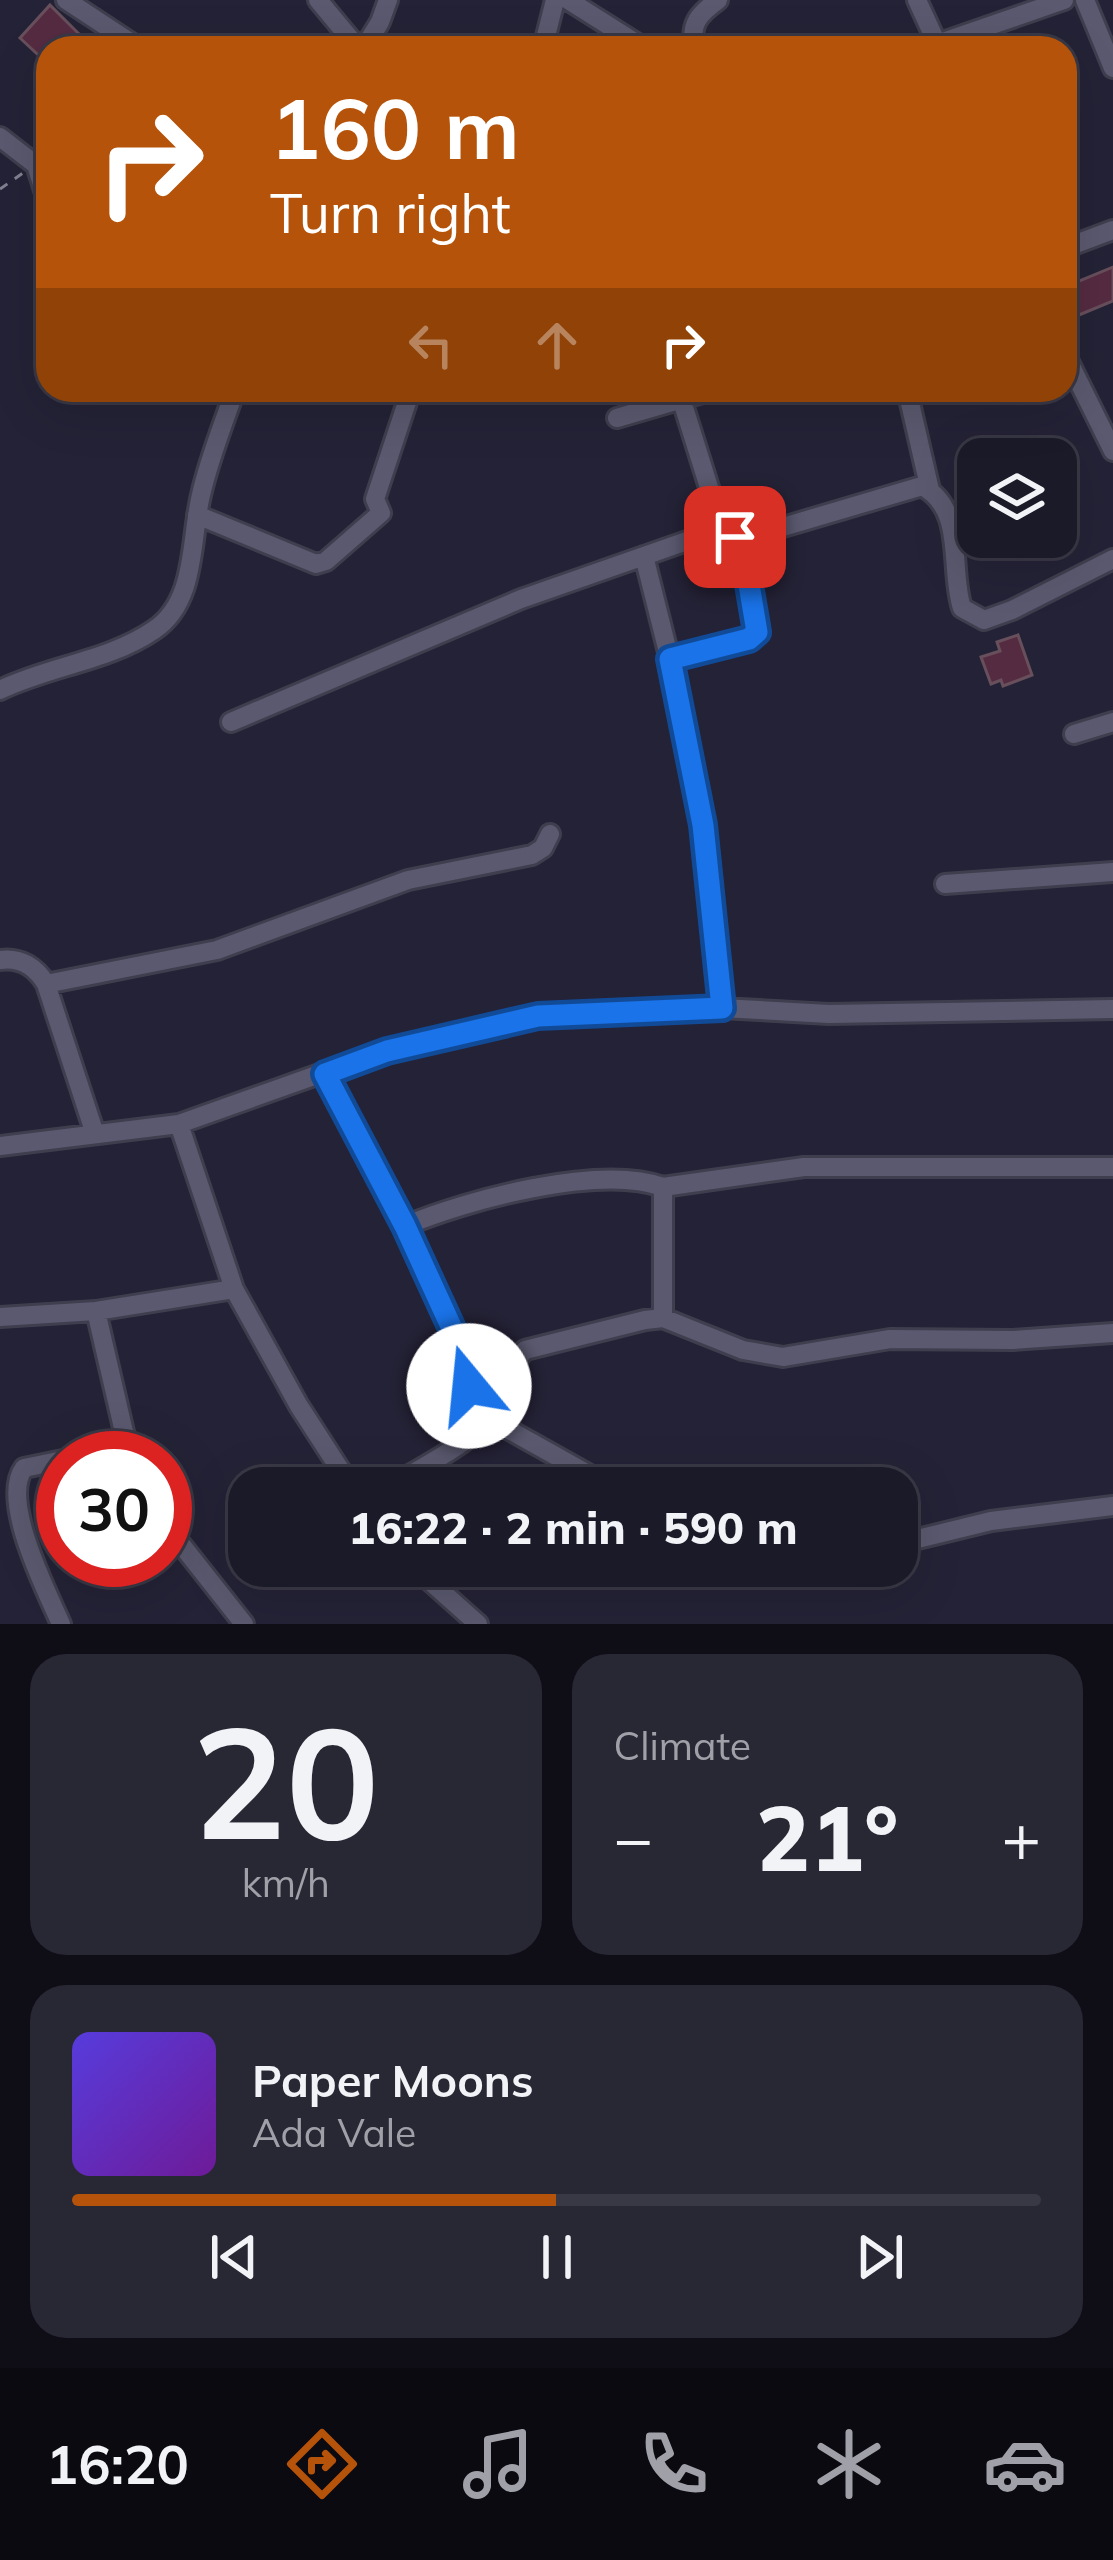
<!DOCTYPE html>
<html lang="en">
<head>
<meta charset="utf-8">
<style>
  :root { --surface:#1b1a28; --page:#282734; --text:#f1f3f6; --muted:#a0a1a8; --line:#393845; --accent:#b45309 }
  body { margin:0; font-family:Mulish,sans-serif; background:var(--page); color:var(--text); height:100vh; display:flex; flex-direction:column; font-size:45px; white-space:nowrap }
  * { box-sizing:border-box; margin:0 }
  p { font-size:39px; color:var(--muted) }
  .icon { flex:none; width:66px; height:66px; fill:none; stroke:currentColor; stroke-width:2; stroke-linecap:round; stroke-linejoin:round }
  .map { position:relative; height:1624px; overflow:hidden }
  .details { display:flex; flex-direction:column; gap:30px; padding:30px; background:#0f0e16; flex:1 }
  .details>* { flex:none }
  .banner { position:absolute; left:36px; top:36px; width:1041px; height:366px; border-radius:36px; box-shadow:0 12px 48px #0002,0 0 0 3px var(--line); background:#b45309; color:#fff; overflow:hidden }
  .fabs { position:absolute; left:957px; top:438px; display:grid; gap:24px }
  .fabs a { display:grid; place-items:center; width:120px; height:120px; border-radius:24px; background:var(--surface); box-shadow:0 12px 48px #0002,0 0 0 3px var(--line); font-size:60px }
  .speed { position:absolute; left:36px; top:1431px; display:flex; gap:24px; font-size:60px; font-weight:700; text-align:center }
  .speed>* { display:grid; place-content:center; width:156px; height:156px; border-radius:50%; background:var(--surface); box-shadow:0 12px 48px #0002,0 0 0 3px var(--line); line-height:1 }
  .speed .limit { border:18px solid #d22; background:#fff; color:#111 }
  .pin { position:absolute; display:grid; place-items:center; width:102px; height:102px; color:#fff; margin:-51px; border-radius:24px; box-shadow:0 6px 18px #0006 }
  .me { position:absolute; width:132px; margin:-66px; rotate:343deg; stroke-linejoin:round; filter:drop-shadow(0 0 9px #0008) }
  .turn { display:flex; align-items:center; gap:42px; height:252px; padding:0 36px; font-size:54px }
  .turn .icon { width:156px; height:156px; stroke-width:2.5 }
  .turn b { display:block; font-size:84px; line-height:102px }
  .lanes { display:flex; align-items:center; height:114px; padding:0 36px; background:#0003; justify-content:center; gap:60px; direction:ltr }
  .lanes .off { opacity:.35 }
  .big { font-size:90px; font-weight:800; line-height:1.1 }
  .details .widget { flex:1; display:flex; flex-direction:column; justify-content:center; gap:18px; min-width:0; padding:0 42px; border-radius:36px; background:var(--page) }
  .details .dial { align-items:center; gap:0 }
  .dial b { font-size:156px; line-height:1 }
  .song { display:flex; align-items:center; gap:36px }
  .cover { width:144px; height:144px; border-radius:18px; background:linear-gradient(135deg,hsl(250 70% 55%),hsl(280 70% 35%)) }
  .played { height:12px; border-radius:6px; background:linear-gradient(90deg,var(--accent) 50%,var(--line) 50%) }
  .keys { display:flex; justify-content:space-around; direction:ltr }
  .heat { display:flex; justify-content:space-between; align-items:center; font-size:66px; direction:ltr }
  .details .tiles { flex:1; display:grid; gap:30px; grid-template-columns:1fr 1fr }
  .widget:last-child { grid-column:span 2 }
  .trip { position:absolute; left:228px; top:1467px; width:690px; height:120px; border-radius:36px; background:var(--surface); box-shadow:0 12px 48px #0002,0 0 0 3px var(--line); font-weight:800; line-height:120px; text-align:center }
  .dock { display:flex; height:192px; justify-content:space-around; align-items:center; background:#0b0a10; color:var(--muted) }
  .dock .icon { width:84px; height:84px }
  .dock .on { color:var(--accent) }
  .dock b { font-size:54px; color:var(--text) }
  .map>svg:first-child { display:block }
  .building { fill:#552b42; stroke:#674f5b; stroke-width:3 }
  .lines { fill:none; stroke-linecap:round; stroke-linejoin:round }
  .minor-casing { stroke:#3f3e4e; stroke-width:24 }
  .path { stroke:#818091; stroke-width:3; stroke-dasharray:9 9; stroke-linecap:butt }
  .minor { stroke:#5a596f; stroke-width:18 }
  .route-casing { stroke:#114b97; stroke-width:30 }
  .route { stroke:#1a73e8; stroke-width:21 }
</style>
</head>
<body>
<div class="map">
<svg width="1113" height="1624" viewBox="0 0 1113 1624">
  <rect width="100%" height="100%" fill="#242236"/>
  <path class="building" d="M50,5L77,32L95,48H48V64L20,38Z
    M1113,267V301L1079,315L1067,286Z
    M1018,635L1032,675L1003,686L1001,680L991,684L981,657L1000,651L997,642Z"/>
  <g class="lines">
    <g class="minor-casing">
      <path id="minor" d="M66,0L139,48
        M318,0L358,48
        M568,0L644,48
        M917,0L939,48
        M1085,0L1113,68
        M937,44L1064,0
        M364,48L380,22L388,0
        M543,48L555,0
        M694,48C690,23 699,14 718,0
        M0,137L36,165L48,203
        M1065,248L1113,230
        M1065,354L1113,451
        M907,390L930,490
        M682,401L717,513C724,529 730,537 749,537L922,486C966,509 949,569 962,608L984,620L1012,610L1113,559
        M617,418L713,390
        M197,515L316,564L326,561L381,513L375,499L411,390
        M644,556L670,660
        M0,690C49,666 109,661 154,630C197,601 190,540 201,495C209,459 223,425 235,390
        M231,722L521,599L724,528
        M1074,734L1113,722
        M945,884L1113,872
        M0,960C20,957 36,967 46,984L95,1134
        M46,984L217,950L408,880L532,855L543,848L550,834
        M722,1008L707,852L670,660L749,639L757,631L741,537
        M325,1074L405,1226C467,1200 599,1164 663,1187
        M179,1124L234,1289L299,1406L352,1488
        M0,1146L179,1124L387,1050L538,1016L722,1008L829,1014L1113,1009
        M405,1226L460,1346L469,1386L488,1418L613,1488
        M96,1311L130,1458
        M0,1317L96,1311L234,1289
        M663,1318V1187L804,1167H1113
        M72,1458L126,1448
        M387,1488C420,1468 485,1437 502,1402C511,1382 508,1367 525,1350L645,1320L663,1318L743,1350L783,1357L890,1339L1013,1340L1113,1333
        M165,1524L244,1624
        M897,1544L991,1521L1113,1506
        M413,1566L478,1624
        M61,1624C46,1590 0,1500 24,1468L63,1460"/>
    </g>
    <path class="path" d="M0,189L23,173"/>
    <use href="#minor" class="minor"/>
  </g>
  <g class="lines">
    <g class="route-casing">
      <path id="route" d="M469,1386L460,1346L405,1226L325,1074L387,1051L538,1016L722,1008L703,825L670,659L749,639L757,632L741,537H735"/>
    </g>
    <use href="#route" class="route"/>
  </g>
</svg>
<div class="fabs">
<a><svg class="icon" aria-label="layers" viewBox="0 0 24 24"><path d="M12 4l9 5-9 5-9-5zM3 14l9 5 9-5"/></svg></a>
</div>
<div class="speed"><div class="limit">30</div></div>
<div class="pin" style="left:735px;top:537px;background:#d93025"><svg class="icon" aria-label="arrive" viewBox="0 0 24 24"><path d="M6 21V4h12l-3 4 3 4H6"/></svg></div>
<svg class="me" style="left:469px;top:1386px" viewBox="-20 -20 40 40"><circle r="19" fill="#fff"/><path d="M0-13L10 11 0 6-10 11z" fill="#1a73e8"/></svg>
<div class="trip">16:22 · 2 min · 590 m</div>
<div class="banner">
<div class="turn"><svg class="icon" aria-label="right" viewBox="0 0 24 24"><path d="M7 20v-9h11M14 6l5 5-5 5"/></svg><div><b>160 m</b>Turn right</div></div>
<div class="lanes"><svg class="icon off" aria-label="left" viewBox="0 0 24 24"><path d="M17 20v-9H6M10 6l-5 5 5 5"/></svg><svg class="icon off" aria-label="ahead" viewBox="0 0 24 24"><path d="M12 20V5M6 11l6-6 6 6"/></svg><svg class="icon" aria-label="right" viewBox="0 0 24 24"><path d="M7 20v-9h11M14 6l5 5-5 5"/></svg></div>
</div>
</div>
<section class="details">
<div class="tiles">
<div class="widget dial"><b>20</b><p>km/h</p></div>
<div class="widget"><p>Climate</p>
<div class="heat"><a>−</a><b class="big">21°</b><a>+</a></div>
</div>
<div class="widget">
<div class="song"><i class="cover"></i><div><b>Paper Moons</b><p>Ada Vale</p></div></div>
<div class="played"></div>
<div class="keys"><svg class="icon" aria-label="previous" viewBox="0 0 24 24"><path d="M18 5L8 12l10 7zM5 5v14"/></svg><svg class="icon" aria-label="pause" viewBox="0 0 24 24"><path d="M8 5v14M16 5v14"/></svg><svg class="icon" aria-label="next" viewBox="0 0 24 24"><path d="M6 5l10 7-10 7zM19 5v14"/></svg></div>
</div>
</div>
</section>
<nav class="dock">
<b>16:20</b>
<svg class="icon on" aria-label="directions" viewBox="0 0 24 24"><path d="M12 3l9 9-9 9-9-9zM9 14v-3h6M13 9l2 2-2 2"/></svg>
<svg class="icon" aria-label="music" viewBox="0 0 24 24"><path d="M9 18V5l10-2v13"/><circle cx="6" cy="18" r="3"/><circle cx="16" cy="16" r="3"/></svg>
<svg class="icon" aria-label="phone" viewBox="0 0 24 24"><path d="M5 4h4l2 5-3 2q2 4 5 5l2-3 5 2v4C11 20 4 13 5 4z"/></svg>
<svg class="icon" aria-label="climate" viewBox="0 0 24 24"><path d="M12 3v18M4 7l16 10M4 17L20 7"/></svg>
<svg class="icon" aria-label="car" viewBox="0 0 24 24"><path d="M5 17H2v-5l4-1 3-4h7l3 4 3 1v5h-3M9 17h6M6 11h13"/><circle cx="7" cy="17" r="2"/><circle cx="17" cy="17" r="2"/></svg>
</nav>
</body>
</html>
